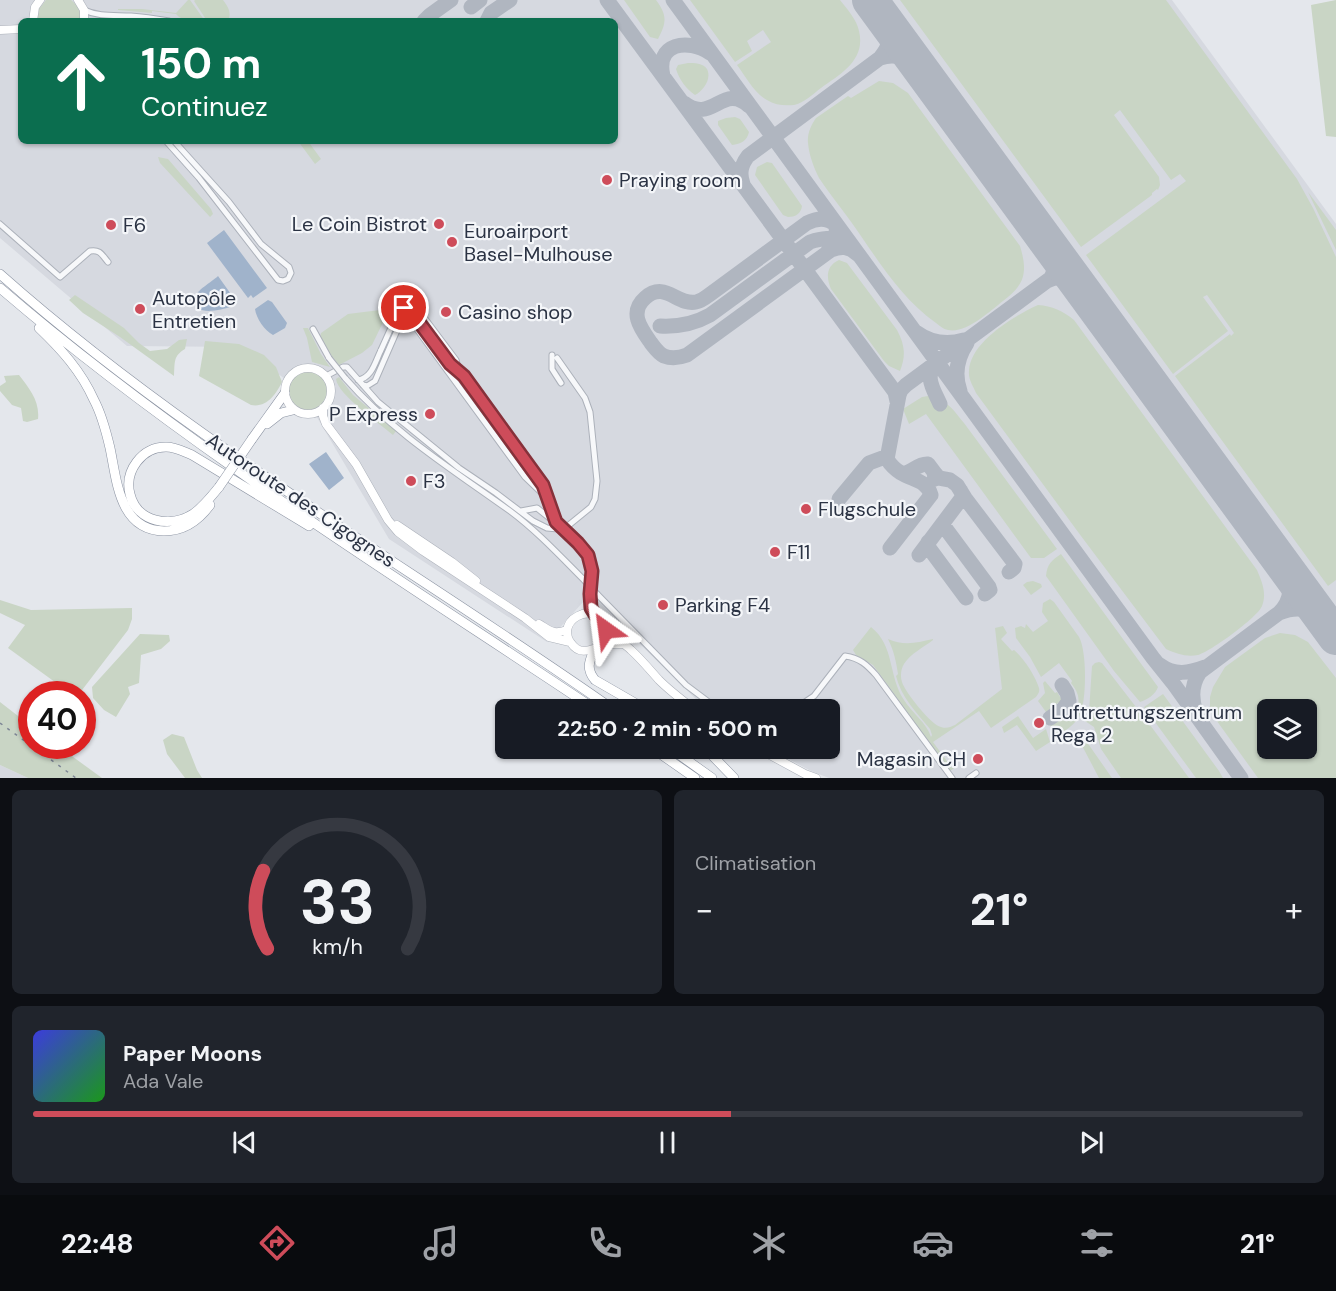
<!DOCTYPE html>
<html lang="fr">
<head>
<meta charset="utf-8">
<style>
  :root { --surface:#171b24; --page:#20242c; --text:#f1f3f6; --muted:#9ea1a6; --line:#363941; --accent:#ce4c5a }
  body { margin:0; font-family:"DM Sans",sans-serif; background:var(--page); color:var(--text); height:100vh; display:flex; flex-direction:column; font-size:22px; white-space:nowrap }
  * { box-sizing:border-box; margin:0 }
  p { font-size:20px; color:var(--muted) }
  .icon { flex:none; width:33px; height:33px; fill:none; stroke:currentColor; stroke-width:2; stroke-linecap:round; stroke-linejoin:round }
  .map { position:relative; height:778px; overflow:hidden }
  .drawer { display:flex; flex-direction:column; gap:12px; padding:12px; background:#0d0f14; flex:1 }
  .drawer>* { flex:none }
  .top-card { position:absolute; left:18px; top:18px; width:600px; height:126px; border-radius:9px; box-shadow:0 2px 4px #0004; background:#0b6e4f; color:#fff; overflow:hidden }
  .controls { position:absolute; left:1257px; top:699px; display:grid; gap:12px }
  .controls a { display:grid; place-items:center; width:60px; height:60px; border-radius:9px; background:var(--surface); box-shadow:0 2px 4px #0004; font-size:30px }
  .speed { position:absolute; left:18px; top:681px; display:flex; gap:12px; font-size:30px; font-weight:700; text-align:center }
  .speed>* { display:grid; place-content:center; width:78px; height:78px; border-radius:50%; background:var(--surface); box-shadow:0 2px 4px #0004; line-height:1 }
  .speed .limit { border:9px solid #d22; background:#fff; color:#111 }
  .pin { position:absolute; display:grid; place-items:center; width:51px; height:51px; color:#fff; margin:-26px; border:3px solid #fff; border-radius:50%; box-shadow:0 2px 6px #0007 }
  .me { position:absolute; width:66px; margin:-33px; rotate:329deg; stroke-linejoin:round; filter:drop-shadow(0 0 4px #0008) }
  .turn { display:flex; align-items:center; gap:21px; height:126px; padding:0 24px; font-size:27px }
  .turn .icon { width:78px; height:78px; stroke-width:2.5 }
  .turn b { display:block; font-size:42px; line-height:51px }
  .big { font-size:45px; font-weight:700; line-height:1.1 }
  .drawer .widget { flex:1; display:flex; flex-direction:column; justify-content:center; gap:9px; min-width:0; padding:0 21px; border-radius:9px; background:var(--page) }
  .drawer .dial { align-items:center; gap:0 }
  .dial svg { height:156px; overflow:visible; fill:none; stroke:var(--line); stroke-width:7; stroke-linecap:round; text-anchor:middle }
  .dial text { fill:var(--text); stroke:none }
  .song { display:flex; align-items:center; gap:18px }
  .cover { width:72px; height:72px; border-radius:9px; background:linear-gradient(135deg,hsl(240 70% 55%),hsl(120 70% 35%)) }
  .played { height:6px; border-radius:3px; background:linear-gradient(90deg,var(--accent) 55%,var(--line) 55%) }
  .keys { display:flex; justify-content:space-around; direction:ltr }
  .heat { display:flex; justify-content:space-between; align-items:center; font-size:33px; direction:ltr }
  .drawer .tiles { flex:1; display:grid; gap:12px; grid-template-columns:1fr 1fr }
  .widget:last-child { grid-column:span 2 }
  .trip { position:absolute; left:495px; top:699px; width:345px; height:60px; border-radius:9px; background:var(--surface); box-shadow:0 2px 4px #0004; font-weight:700; line-height:60px; text-align:center }
  .tab-bar { display:flex; height:96px; justify-content:space-around; align-items:center; background:#090b0e; color:var(--muted) }
  .tab-bar .icon { width:42px; height:42px }
  .tab-bar .on { color:var(--accent) }
  .tab-bar b { font-size:27px; color:var(--text) }
  .map>svg:first-child { display:block }
  .built { fill:#d6d9e0; fill-rule:evenodd }
  .green { fill:#c9d5c5; fill-rule:evenodd }
  .water { fill:#a0b3cb }
  .lines { fill:none; stroke-linecap:round; stroke-linejoin:round }
  .taxiway { stroke:#b0b6c0; stroke-width:15 }
  .runway { stroke:#b0b6c0; stroke-width:36 }
  .street-casing { stroke:#acb1ba; stroke-width:7 }
  .secondary-casing { stroke:#acb1ba; stroke-width:9 }
  .highway-casing { stroke:#8b93a2; stroke-width:10 }
  .street { stroke:#f7f8fa; stroke-width:5 }
  .secondary { stroke:#fff; stroke-width:8 }
  .highway { stroke:#fff; stroke-width:9 }
  .rail { stroke:#7d8595; stroke-width:1.5; stroke-dasharray:3 6; stroke-linecap:butt }
  .street-bridge-casing { stroke:#acb1ba; stroke-width:7; stroke-linecap:butt }
  .highway-bridge-casing { stroke:#8b93a2; stroke-width:10; stroke-linecap:butt }
  .street-bridge { stroke:#f7f8fa; stroke-width:5 }
  .highway-bridge { stroke:#fff; stroke-width:9 }
  .route-casing { stroke:#86313a; stroke-width:15 }
  .route { stroke:#ce4c5a; stroke-width:10 }
  .poi-dot { fill:#ce4c5a; stroke:#f4f6f9; stroke-width:2 }
  .labels { text-anchor:middle; dominant-baseline:central; stroke-width:4.5; stroke-linejoin:round; paint-order:stroke }
  .poi-label { font-size:20px; fill:#2b3344; stroke:#f4f6f9; text-anchor:start }
  .street-label { font-size:20px; fill:#2b3344; stroke:#f4f6f9 }
</style>
</head>
<body>
<div class="map">
<svg width="1336" height="778" viewBox="0 0 1336 778">
  <rect width="100%" height="100%" fill="#e4e7ec"/>
  <path class="built" d="M0,0H1172L1336,224V778H829L811,771L770,749L830,748V710L706,709L592,597L584,601L547,642L389,539L302,392L281,376L241,347L127,346L0,238ZM21,21H615V141H21ZM1268,710H1306V748H1268Z
    M0,765L28,778H0Z"/>
  <path class="green" d="M46,0H71C78,5 81,12 81,21H37L39,9Z
    M188,0H190L205,21C194,21 183,22 176,14L152,11V13L118,10V9H142L176,13Z
    M195,0H223C228,7 232,12 228,21H207L194,1Z
    M624,0H656C667,15 667,22 658,39L650,37Z
    M690,0H840C847,9 857,20 859,31C866,60 841,74 821,88C813,94 804,103 794,105C784,106 775,105 767,100C754,93 746,77 737,65L771,42L763,30L747,41L752,51L735,62Z
    M900,0H1166L1297,179L1313,208L1336,257V580L1328,586L1175,376L1230,334L1231,336L1234,333L1207,295L1203,297L1228,331L1173,374L1086,255L1186,181L1180,174L1171,180L1120,110L1114,115L1159,177L1160,185L1158,190L1157,189L1152,193V195L1081,247Z
    M1336,0V137L1326,136L1311,5Z
    M688,63C694,63 703,63 707,69C712,79 703,91 695,95C686,89 679,79 676,69L678,65Z
    M879,81L893,83L908,93L1020,246C1028,272 1025,285 1003,301C990,311 966,334 948,330C943,329 940,326 936,323C899,297 875,255 849,219C839,205 828,192 819,178C814,168 809,155 808,143C807,134 811,125 816,118L848,96L851,98Z
    M735,117L740,119L749,132C747,141 741,144 732,145L718,125V121L726,118Z
    M298,141H308L321,159L315,164Z
    M158,157L168,159L211,209L213,214L210,217L160,163Z
    M767,162L772,163L802,206C801,214 795,217 788,217L783,215L755,175L757,167Z
    M1308,192L1336,230V250Z
    M839,260L847,263L897,330C905,345 906,356 900,371L889,366L884,361L831,289C826,277 826,266 839,260Z
    M75,295L124,328L139,343L150,351L167,349L179,340L187,339L185,349C173,356 175,362 174,376L120,337L83,313L69,300Z
    M1038,305C1052,306 1063,311 1074,320L1257,570C1262,582 1267,593 1262,606C1258,617 1210,652 1198,655C1186,657 1177,654 1166,649L1081,536L976,393C973,386 968,379 969,371C970,342 1014,316 1038,305Z
    M388,309L389,310L372,345L362,353L339,365L331,355L320,337L321,333L348,314Z
    M303,328H308L321,354L330,367L312,362L307,338Z
    M205,341L239,344L264,355L276,367L282,382C276,394 267,408 251,405L199,376Z
    M288 391a20 20 0 1 1 40 0a20 20 0 1 1-40 0Z
    M19,375C29,388 40,401 38,419L27,422L23,421L21,408L12,405L0,391V386L6,382L4,376Z
    M339,377L353,395L396,431L393,435C380,424 338,395 336,379Z
    M928,396C950,403 950,406 964,423L1057,549L1044,558H1031L926,414L909,424L903,409L922,397Z
    M1061,554L1158,687C1156,694 1147,700 1140,702L1114,671L1046,576C1047,564 1052,560 1061,554Z
    M1033,581L1041,584L1042,587L1031,595L1023,585L1027,582Z
    M1050,599L1054,602L1079,637C1087,651 1087,702 1079,717C1074,725 1066,730 1058,736L1050,725L1078,705C1080,695 1076,690 1071,683L1072,681L1059,663L1041,677L1030,657L1016,638L1015,628L1021,626L1025,628L1026,624L1033,632L1048,621L1042,612L1043,603Z
    M0,600L31,610L132,608V619L128,630L79,694H70L59,685L8,648L25,625L0,613Z
    M1003,626L1007,633L1001,639L1012,651L1014,650C1023,657 1036,677 1039,688C1040,692 1038,694 1036,697L991,728L979,711L933,742L952,768L956,766V767L950,771L873,665L856,655L853,650L871,627C895,646 888,676 904,700C912,713 927,723 931,737L932,735L930,729C916,712 901,697 896,676L898,674C896,661 894,651 888,639C904,646 916,643 933,639V640C924,647 910,654 904,664C901,669 900,676 902,682C905,692 931,725 941,727C947,729 950,727 955,725L1002,689L995,628Z
    M1280,633L1295,635L1308,642L1336,678V778H1258L1214,717L1210,708V697L1213,687L1225,667L1265,638ZM1268,710H1306V748H1268Z
    M140,634L169,635L170,641L161,649L141,655L139,683L128,687L130,694L116,717L104,710L93,698L92,687Z
    M1099,662L1102,663L1153,729L1189,778H1121L1101,749L1094,727L1085,721L1089,712L1092,666L1095,663Z
    M1045,681L1055,693L1057,692L1062,700L1046,712L1038,701L1045,693L1043,683Z
    M1163,694L1219,771L1223,778H1196L1144,707Z
    M0,702L31,726L32,746H58L102,778H28L0,765Z
    M1018,716L1033,738L1046,729L1050,742L1036,751L1017,725L1004,733L1002,727Z
    M172,734L184,737L197,770L202,778H185L167,754L163,740Z
    M1082,735L1112,778H1099L1078,738Z"/>
  <path class="water" d="M224,230L267,288L253,298L251,295L248,298L207,243Z
    M218,276L233,297L228,300L230,307C222,310 191,317 194,299C196,290 212,282 218,276Z
    M268,300L272,302L287,323L285,328L273,335C265,331 256,318 255,309Z
    M326,452L344,478L329,490L309,464Z"/>
  <g class="lines">
    <path class="taxiway" d="M607,0L895,392L897,401
      M673,0L1153,658L1173,683L1241,778
      M471,7L480,0
      M424,21L430,15L451,0
      M487,21L491,13L510,0
      M885,21C893,36 890,46 880,58C896,53 908,58 920,69
      M663,76C655,43 688,38 710,53
      M684,103C712,125 723,82 749,106
      M743,184C739,173 741,165 748,156L880,58
      M828,251C836,244 837,235 836,225C827,217 817,218 807,223L709,295C705,298 701,301 696,302C677,306 665,280 645,298C628,313 642,330 651,343C655,348 658,353 664,356C672,359 679,358 687,355L831,250C841,246 849,246 857,254
      M1047,281C1066,272 1076,283 1087,296
      M660,326C678,327 694,324 710,315L810,242C822,238 831,237 843,241
      M916,332C931,343 947,345 964,340
      M937,362C923,376 934,390 940,404
      M960,391C954,374 957,358 967,343
      M934,472L939,478L950,480L957,485L965,498L1015,564L1014,568L1009,572
      M901,473C912,475 916,463 928,464L934,472L935,479
      M839,499L869,463L885,457L888,454
      M943,523V525L989,587L990,590L985,594
      M928,542L929,548L966,598
      M890,548L931,495C927,480 912,480 901,473C896,470 890,464 887,459L899,395L901,390L906,385L1051,278C1059,263 1053,253 1045,240
      M919,555L961,499L962,495L961,491
      M1279,613C1300,605 1310,609 1326,624
      M1160,665C1175,676 1189,673 1205,667
      M1196,712C1191,698 1191,685 1200,672L1279,613C1293,599 1292,584 1284,567
      M1050,718L1063,709L1069,701L1067,693L1062,685"/>
    <path class="runway" d="M870,0L1336,637"/>
    <g class="street-casing">
      <path id="street" d="M84,10C99,17 115,15 131,16C144,17 157,19 169,21
        M166,141L199,178L278,280L283,281L288,279L291,273L289,267L261,244L229,202L174,141
        M0,224L60,277L90,251C100,249 102,255 108,262
        M402,319L411,321L525,477L550,501
        M313,329L329,358
        M552,355V369L561,383
        M326,376L343,367H347L378,402L459,468L496,493L533,521L547,528L558,529H564L591,507L595,499L597,481L590,412L585,398L557,358
        M345,378C392,432 453,470 510,511C537,531 561,557 585,581
        M358,380C372,378 375,362 381,350
        M363,385L367,386L375,381L402,319L405,316L410,313
        M500,426L543,485L556,522
        M521,511L537,508L552,520L556,522C568,533 585,546 591,562C597,580 584,598 595,614
        M597,594L686,685L710,703L721,710
        M793,710L814,696L845,656C860,658 867,665 876,675L952,778
        M969,778L976,773"/>
    </g>
    <g class="secondary-casing">
      <path id="secondary" d="M78,0L84,10V21
        M33,21L35,7L40,0
        M0,30L21,29
        M285 391a23 23 0 1 1 46 0a23 23 0 1 1-46 0Z
        M323,408V416L326,424L356,464L388,520L398,532L423,551L525,618L549,637L570,642
        M397,525L452,562L476,581
        M539,624C551,631 553,635 567,630
        M622,644C617,644 613,644 608,644C595,646 582,659 571,643C568,640 567,635 567,630C569,618 584,610 595,615C603,619 603,628 609,633C616,640 624,643 631,650C641,659 650,670 659,680C670,691 682,700 695,710
        M757,748L805,774L816,778"/>
    </g>
    <g class="highway-casing">
      <path id="highway" d="M0,274C188,441 409,566 614,710
        M0,288C185,447 394,575 596,710
        M39,328C61,349 81,371 94,400C102,415 106,431 110,448C117,481 119,530 164,531C184,531 199,520 210,505
        M267,424L281,413L293,410
        M252,439L285,393
        M219,487C211,497 203,507 193,514C171,528 137,523 130,494C124,471 142,447 166,447C176,447 184,452 192,455L309,526
        M594,650C589,662 586,669 595,680L647,710
        M652,748L695,778
        M670,748L712,778
        M705,748L734,778"/>
    </g>
    <use href="#street" class="street"/>
    <use href="#secondary" class="secondary"/>
    <use href="#highway" class="highway"/>
    <path class="rail" d="M0,723L76,778"/>
    <g class="street-bridge-casing">
      <path id="street-bridge" d="M400,309L402,306L408,302L414,304L456,360L459,371
        M381,350L399,310L404,307L410,310L450,364L464,376L500,426
        M329,358L345,378
        M585,581L597,594"/>
    </g>
    <g class="highway-bridge-casing">
      <path id="highway-bridge" d="M219,487L252,439"/>
    </g>
    <use href="#street-bridge" class="street-bridge"/>
    <use href="#highway-bridge" class="highway-bridge"/>
  </g>
  <g class="lines">
    <g class="route-casing">
      <path id="route" d="M404,308L410,310L450,364L464,376L543,485L556,522L578,543L588,555L592,571L590,594L591,608L596,616L604,624L606,630"/>
    </g>
    <use href="#route" class="route"/>
  </g>
  <g class="poi-dot">
    <circle cx="607" cy="180" r="6"/>
    <circle cx="439" cy="224" r="6"/>
    <circle cx="111" cy="225" r="6"/>
    <circle cx="452" cy="242" r="6"/>
    <circle cx="140" cy="309" r="6"/>
    <circle cx="446" cy="312" r="6"/>
    <circle cx="430" cy="414" r="6"/>
    <circle cx="411" cy="481" r="6"/>
    <circle cx="806" cy="509" r="6"/>
    <circle cx="775" cy="552" r="6"/>
    <circle cx="663" cy="605" r="6"/>
    <circle cx="1039" cy="723" r="6"/>
    <circle cx="978" cy="759" r="6"/>
  </g>
  <g class="labels">
    <g class="poi-label">
      <text x="619" y="180">Praying room</text>
      <text x="427" y="224" text-anchor="end">Le Coin Bistrot</text>
      <text x="123" y="225">F6</text>
      <text x="464" y="231">Euroairport<tspan x="464" dy="23">Basel-Mulhouse</tspan></text>
      <text x="152" y="298">Autopôle<tspan x="152" dy="23">Entretien</tspan></text>
      <text x="458" y="312">Casino shop</text>
      <text x="418" y="414" text-anchor="end">P Express</text>
      <text x="423" y="481">F3</text>
      <text x="818" y="509">Flugschule</text>
      <text x="787" y="552">F11</text>
      <text x="675" y="605">Parking F4</text>
      <text x="1051" y="712">Luftrettungszentrum<tspan x="1051" dy="23">Rega 2</tspan></text>
      <text x="966" y="759" text-anchor="end">Magasin CH</text>
    </g>
    <g class="street-label">
      <text transform="translate(301 500) rotate(34)">Autoroute des Cigognes</text>
    </g>
  </g>
</svg>
<div class="controls">
<a><svg class="icon" aria-label="layers" viewBox="0 0 24 24"><path d="M12 4l9 5-9 5-9-5zM3 14l9 5 9-5"/></svg></a>
</div>
<div class="speed"><div class="limit">40</div></div>
<div class="pin" style="left:404px;top:308px;background:#d93025"><svg class="icon" aria-label="arrive" viewBox="0 0 24 24"><path d="M6 21V4h12l-3 4 3 4H6"/></svg></div>
<svg class="me" style="left:606px;top:630px" viewBox="-20 -20 40 40"><path d="M0-17L14 15 0 8-14 15z" fill="#ce4c5a" stroke="#fff" stroke-width="4"/></svg>
<div class="trip">22:50 · 2 min · 500 m</div>
<div class="top-card">
<div class="turn"><svg class="icon" aria-label="ahead" viewBox="0 0 24 24"><path d="M12 20V5M6 11l6-6 6 6"/></svg><div><b>150 m</b>Continuez</div></div>
</div>
</div>
<section class="drawer">
<div class="tiles">
<div class="widget dial"><svg viewBox="0 0 100 80">
<path d="M14 69A42 42 0 1 1 86 69"/>
<path d="M14 69A42 42 0 0 1 12 29" stroke="#ce4c5a"/>
<text x="50" y="56" font-size="32" font-weight="700">33</text>
<text x="50" y="72" font-size="11">km/h</text>
</svg></div>
<div class="widget"><p>Climatisation</p>
<div class="heat"><a>−</a><b class="big">21°</b><a>+</a></div>
</div>
<div class="widget">
<div class="song"><i class="cover"></i><div><b>Paper Moons</b><p>Ada Vale</p></div></div>
<div class="played"></div>
<div class="keys"><svg class="icon" aria-label="previous" viewBox="0 0 24 24"><path d="M18 5L8 12l10 7zM5 5v14"/></svg><svg class="icon" aria-label="pause" viewBox="0 0 24 24"><path d="M8 5v14M16 5v14"/></svg><svg class="icon" aria-label="next" viewBox="0 0 24 24"><path d="M6 5l10 7-10 7zM19 5v14"/></svg></div>
</div>
</div>
</section>
<nav class="tab-bar">
<b>22:48</b>
<svg class="icon on" aria-label="directions" viewBox="0 0 24 24"><path d="M12 3l9 9-9 9-9-9zM9 14v-3h6M13 9l2 2-2 2"/></svg>
<svg class="icon" aria-label="music" viewBox="0 0 24 24"><path d="M9 18V5l10-2v13"/><circle cx="6" cy="18" r="3"/><circle cx="16" cy="16" r="3"/></svg>
<svg class="icon" aria-label="phone" viewBox="0 0 24 24"><path d="M5 4h4l2 5-3 2q2 4 5 5l2-3 5 2v4C11 20 4 13 5 4z"/></svg>
<svg class="icon" aria-label="climate" viewBox="0 0 24 24"><path d="M12 3v18M4 7l16 10M4 17L20 7"/></svg>
<svg class="icon" aria-label="car" viewBox="0 0 24 24"><path d="M5 17H2v-5l4-1 3-4h7l3 4 3 1v5h-3M9 17h6M6 11h13"/><circle cx="7" cy="17" r="2"/><circle cx="17" cy="17" r="2"/></svg>
<svg class="icon" aria-label="filters" viewBox="0 0 24 24"><path d="M4 7h16M4 17h16"/><circle cx="9" cy="7" r="2"/><circle cx="15" cy="17" r="2"/></svg>
<b>21°</b>
</nav>
</body>
</html>
